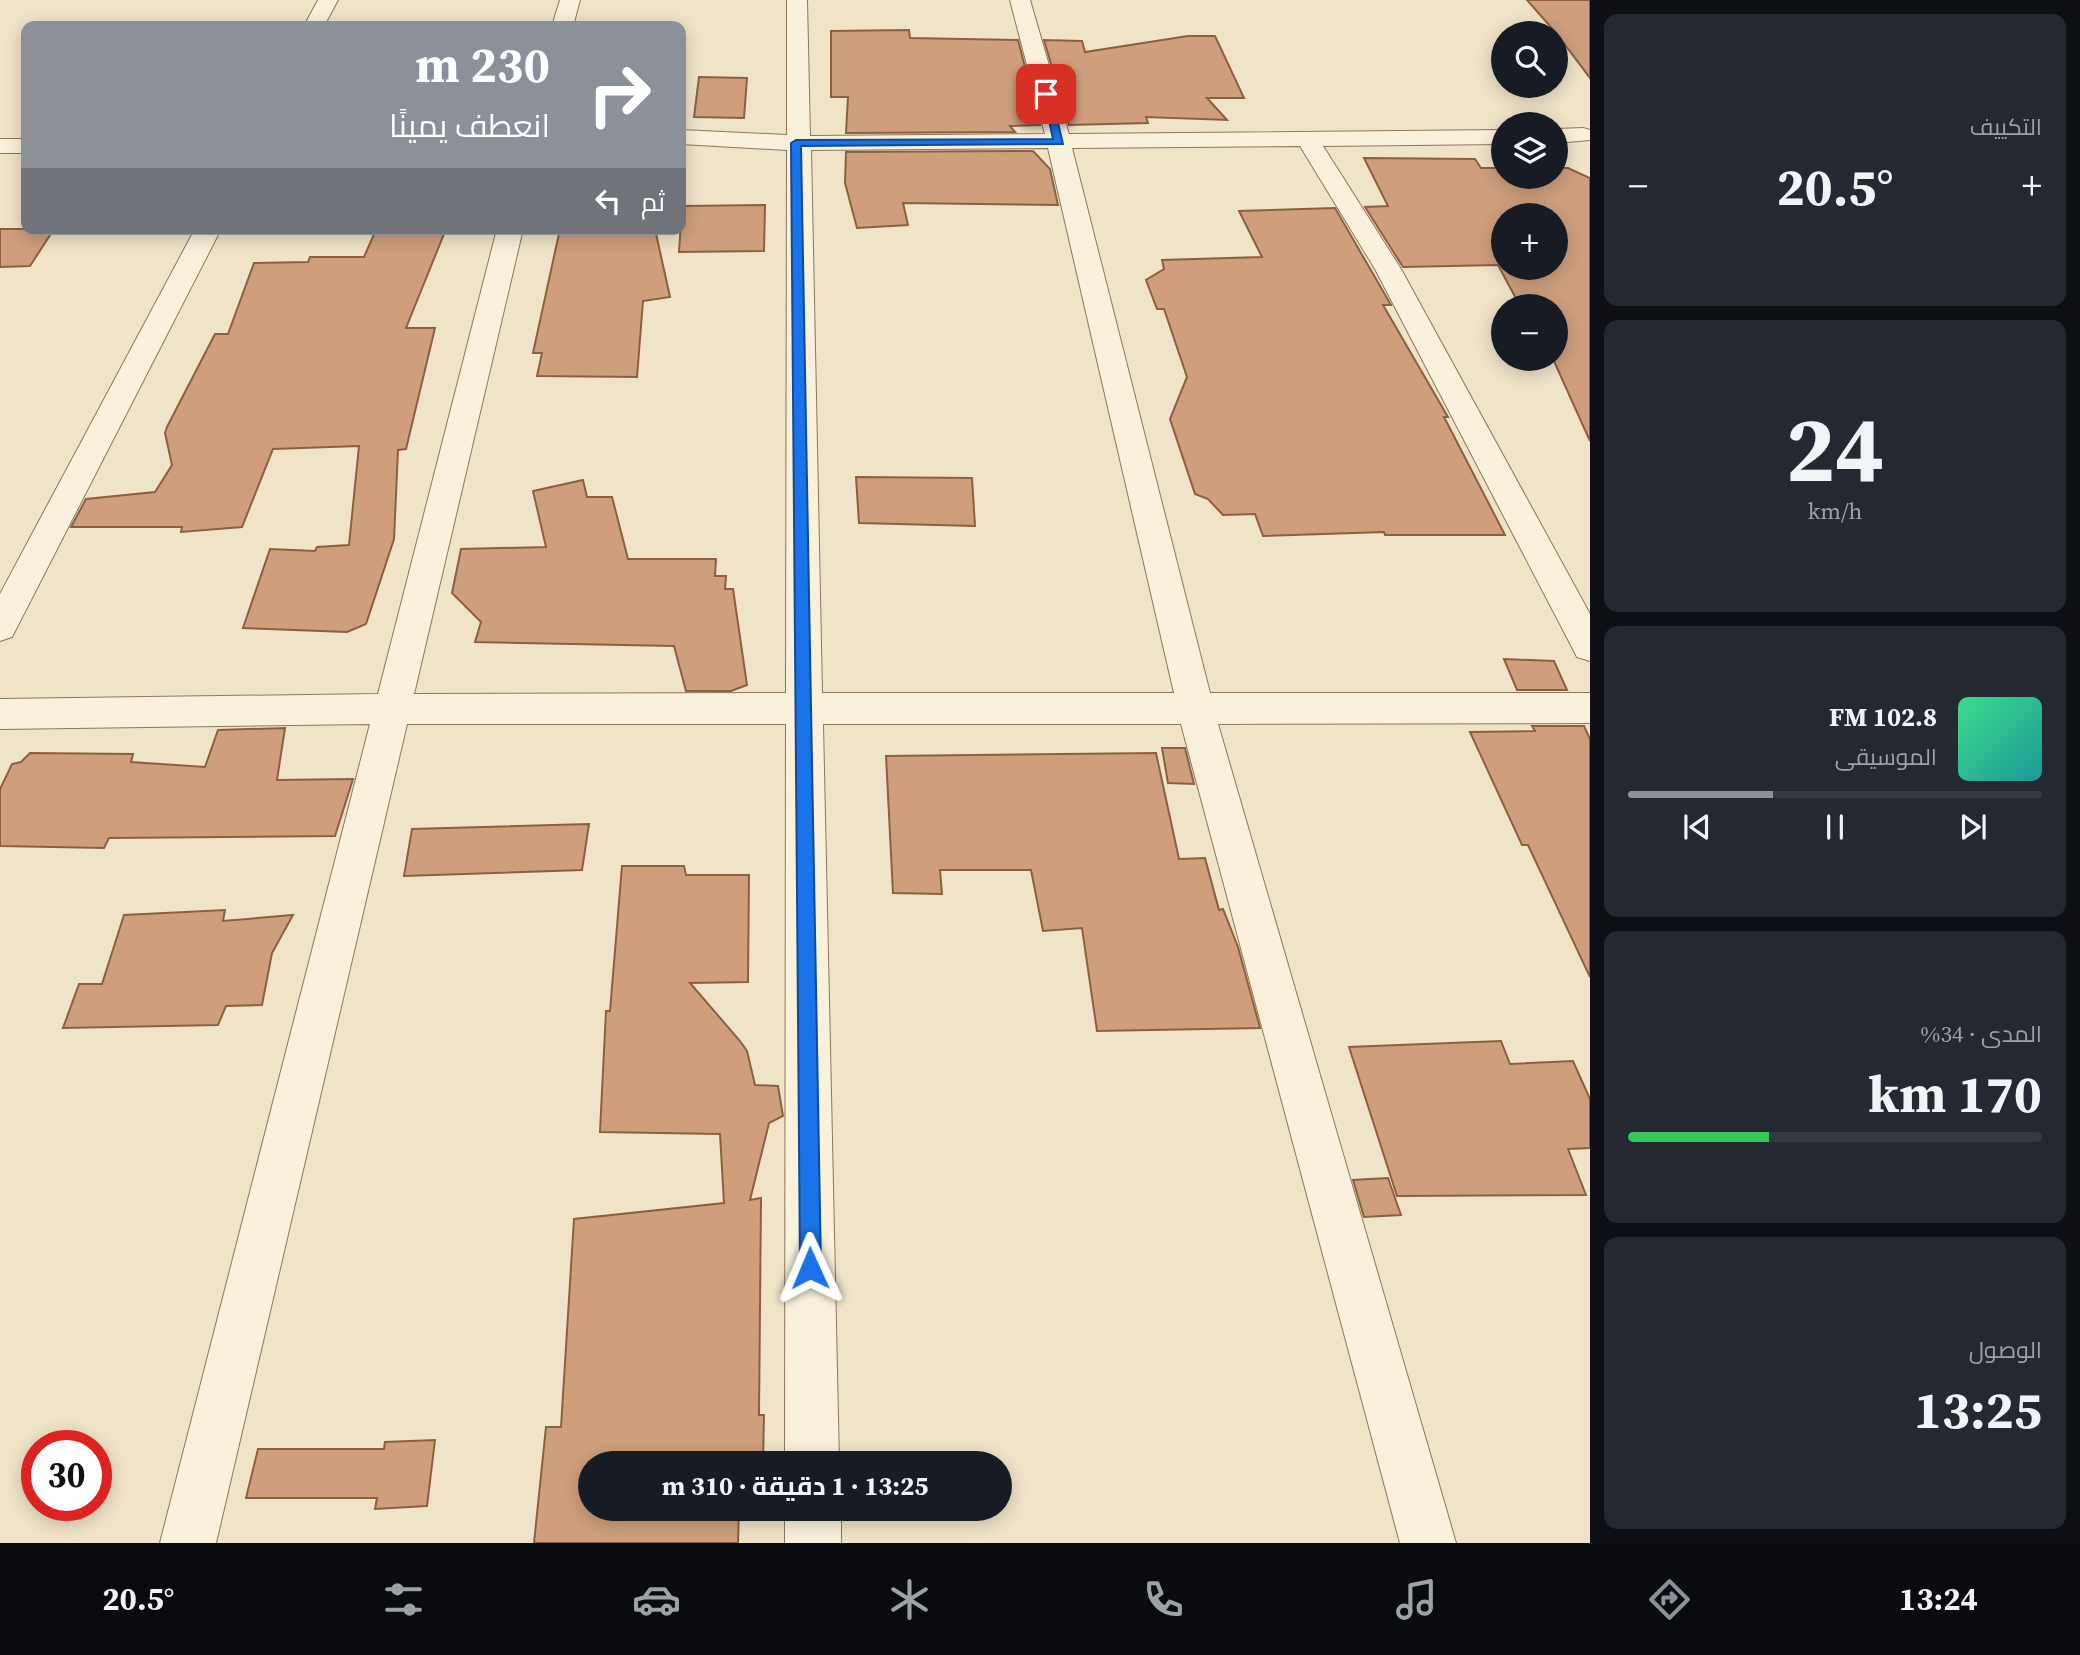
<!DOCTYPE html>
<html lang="ar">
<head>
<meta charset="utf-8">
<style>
  :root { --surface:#171b24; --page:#242831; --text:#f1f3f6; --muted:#9ea1a6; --line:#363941; --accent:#8c9099 }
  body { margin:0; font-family:"Source Serif 4",Cairo,serif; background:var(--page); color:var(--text); direction:rtl; height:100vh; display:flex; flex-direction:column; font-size:26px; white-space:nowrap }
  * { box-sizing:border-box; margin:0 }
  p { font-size:23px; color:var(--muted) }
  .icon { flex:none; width:38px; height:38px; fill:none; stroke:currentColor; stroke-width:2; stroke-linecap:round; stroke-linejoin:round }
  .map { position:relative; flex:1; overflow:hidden; direction:ltr }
  .details { display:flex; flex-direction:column; gap:14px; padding:14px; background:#0d0f14; width:490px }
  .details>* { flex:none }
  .top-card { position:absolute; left:21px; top:21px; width:665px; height:214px; border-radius:14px; box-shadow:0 4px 18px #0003; direction:rtl; background:#8c9099; color:#fff; overflow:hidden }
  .buttons { position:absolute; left:1491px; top:21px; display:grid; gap:14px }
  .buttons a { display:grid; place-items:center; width:77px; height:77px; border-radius:50%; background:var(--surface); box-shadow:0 4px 18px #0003; font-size:35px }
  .speed { position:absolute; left:21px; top:1430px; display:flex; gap:14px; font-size:35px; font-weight:700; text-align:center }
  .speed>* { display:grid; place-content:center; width:91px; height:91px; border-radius:50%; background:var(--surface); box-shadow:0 4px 18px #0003; line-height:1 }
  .speed .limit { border:10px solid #d22; background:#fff; color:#111 }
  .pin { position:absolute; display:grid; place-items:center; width:60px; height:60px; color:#fff; margin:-30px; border-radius:14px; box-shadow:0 4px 10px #0006 }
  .me { position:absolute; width:77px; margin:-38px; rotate:359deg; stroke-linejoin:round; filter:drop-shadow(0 0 5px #0008) }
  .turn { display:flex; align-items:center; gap:24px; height:147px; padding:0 21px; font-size:32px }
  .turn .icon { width:91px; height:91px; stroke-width:2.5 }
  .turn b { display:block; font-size:49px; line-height:60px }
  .then { display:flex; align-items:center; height:66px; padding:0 21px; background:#0003; gap:14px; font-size:26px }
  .big { font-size:52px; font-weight:700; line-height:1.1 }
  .details .card { flex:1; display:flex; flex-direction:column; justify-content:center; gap:10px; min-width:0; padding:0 24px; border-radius:14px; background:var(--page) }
  .details .dial { align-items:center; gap:0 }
  .dial b { font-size:91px; line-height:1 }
  .song { display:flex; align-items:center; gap:21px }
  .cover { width:84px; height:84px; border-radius:10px; background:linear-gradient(135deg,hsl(150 70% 55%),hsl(180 70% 35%)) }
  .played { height:7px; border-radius:4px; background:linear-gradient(90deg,var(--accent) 35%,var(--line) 35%) }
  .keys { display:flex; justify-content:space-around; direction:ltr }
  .heat { display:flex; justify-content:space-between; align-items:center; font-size:38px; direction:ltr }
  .charge { height:10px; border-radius:5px; background:linear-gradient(90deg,#34c759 34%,var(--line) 0) }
  .trip { position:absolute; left:578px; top:1451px; width:434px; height:70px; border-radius:35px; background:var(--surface); box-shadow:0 4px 18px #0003; font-weight:700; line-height:70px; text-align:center; direction:rtl }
  .menu { display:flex; height:112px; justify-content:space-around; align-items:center; background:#090b0e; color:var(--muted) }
  .menu .icon { width:49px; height:49px }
  .menu .on { color:var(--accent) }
  .menu b { font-size:32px; color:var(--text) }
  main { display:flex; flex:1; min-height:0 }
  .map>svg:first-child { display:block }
  .building { fill:#cf9f7d; stroke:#8d5f41; stroke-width:2; fill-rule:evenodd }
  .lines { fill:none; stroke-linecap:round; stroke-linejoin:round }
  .street-casing { stroke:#8d765c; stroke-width:2 }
  .street { fill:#faf1dc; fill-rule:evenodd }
  .route { fill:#1a73e8; stroke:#114b97; stroke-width:2 }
</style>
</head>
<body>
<main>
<section class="details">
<div class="card"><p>التكييف</p>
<div class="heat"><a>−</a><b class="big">20.5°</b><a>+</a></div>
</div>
<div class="card dial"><b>24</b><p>km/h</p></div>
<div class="card">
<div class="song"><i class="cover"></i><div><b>102.8 FM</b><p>الموسيقى</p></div></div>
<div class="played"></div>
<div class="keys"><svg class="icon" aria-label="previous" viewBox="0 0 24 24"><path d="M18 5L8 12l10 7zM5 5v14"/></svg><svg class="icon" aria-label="pause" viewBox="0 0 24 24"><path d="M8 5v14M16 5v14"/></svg><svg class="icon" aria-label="next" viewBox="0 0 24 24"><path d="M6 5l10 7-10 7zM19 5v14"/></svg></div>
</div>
<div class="card"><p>المدى · 34%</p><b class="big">170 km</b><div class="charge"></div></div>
<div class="card"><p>الوصول</p><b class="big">13:25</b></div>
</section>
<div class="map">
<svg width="1590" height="1543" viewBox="0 0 1590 1543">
  <rect width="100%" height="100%" fill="#f0e4c8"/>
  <path class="building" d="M1527,0H1590V78L1556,33Z
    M909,30L910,38L1018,40L1040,125L1010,126L1015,132L846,133L848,97H831V31Z
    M1188,36H1215L1244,98H1207L1227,120L1146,117L1148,123L1069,125L1044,40L1082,41L1085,52Z
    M699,77L747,78L744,118L694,117Z
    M1033,151L1050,169L1058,205L903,203L908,225L857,228L845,183L846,152Z
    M1364,158L1475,159L1481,168H1503V177H1556V168H1568L1590,178V441L1553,359H1556V306H1520L1498,265L1403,267L1365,207L1388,206ZM1503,215H1556V268H1503Z
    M765,205L764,251L679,252L682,206Z
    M1335,208L1391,305H1383L1448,417H1444L1505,535H1385L1384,532L1263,536L1255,514L1223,515L1208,499L1195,494L1170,419L1187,377L1164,309H1157L1146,280L1164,269L1162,260L1262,257L1239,211Z
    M0,229H54L30,266L0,267Z
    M381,229H446L406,328H435L406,449L398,450L394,539L366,624L347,632L243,628L270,549L315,551L317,547L349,545L359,446L273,449L242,527L181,532L182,527H71L86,499L155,492L172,465L165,433L167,427L215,334H228L254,263L308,262L310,257H364L375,232Z
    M560,229H655L670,297L643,301L637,377L537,376L542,353H533Z
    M856,477L972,478L975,526L859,523Z
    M583,480L587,497H612L628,559H716L715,576H726L725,589H733L747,685L731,691H686L674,646L475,642L481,622L452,593L461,549L546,547L533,491Z
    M1504,659L1554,661L1567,690H1517Z
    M1532,726H1584L1590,739V977L1528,845H1522L1470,732L1535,731Z
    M285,728L277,780L353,779L335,836L109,838L104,848L0,846V789L12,764L21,762L30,753L133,754L131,762L205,767L218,730Z
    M1162,748H1185L1194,784L1168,783Z
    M1156,753L1179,859L1205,858L1219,910L1223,909L1238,947L1260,1028L1097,1031L1082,928L1043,931L1031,870H940L942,894L893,893L886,756Z
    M589,824L582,870L404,876L412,829Z
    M622,866H684L686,875H749L748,982L690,983L740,1041L747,1051L755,1085L778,1086L783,1116L769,1123L750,1200L761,1198L759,1415H764L763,1463H590V1508H739L738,1543H534L546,1427H561L574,1219L724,1203L720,1134L600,1132L606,1011H610Z
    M225,910L223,921L293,915L272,953L262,1005L226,1006L218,1025L63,1028L79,984H102L124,915Z
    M1501,1041L1510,1064L1573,1061L1590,1099V1148L1568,1149L1586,1195L1397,1196L1349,1047Z
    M1388,1178L1401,1215L1364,1217L1353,1180Z
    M435,1440L427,1506L375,1509L377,1498H246L258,1449H384L385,1442Z"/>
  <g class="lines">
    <g class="street-casing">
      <path id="street" d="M318,0H338L324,26H304Z
        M560,0H580L573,26H552Z
        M787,0H807L810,136L1045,134L1010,0H1030L1069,134L1503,130V144L1323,146L1401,269L1590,614V661L1577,657L1375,269L1300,146L1072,148L1210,693H1590V723L1218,724L1456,1543H1400L1181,724H823L839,1463H785L786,724H407L216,1543H160L370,724L0,729V699L378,694L497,229H523L414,694L786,693L787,150L681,144V130L787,135ZM1048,148L1174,693H822L811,150Z
        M1583,128L1590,130V140L1556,143V129Z
        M0,139H26V153H0Z
        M195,229H221L12,637L0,641V594Z
        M785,1508H841V1543H785Z"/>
    </g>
    <use href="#street" class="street"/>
  </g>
  <path class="route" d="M1043,92L1051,94L1063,144L801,146L821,1268L818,1275L810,1278L803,1275L800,1268L791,143L796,140L1053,139Z"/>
</svg>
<div class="buttons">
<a><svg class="icon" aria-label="search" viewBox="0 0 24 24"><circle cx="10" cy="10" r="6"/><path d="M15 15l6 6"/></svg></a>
<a><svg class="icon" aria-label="layers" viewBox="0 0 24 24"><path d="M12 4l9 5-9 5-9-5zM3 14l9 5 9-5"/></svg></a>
<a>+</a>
<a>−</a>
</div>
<div class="speed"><div class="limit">30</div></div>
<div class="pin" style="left:1046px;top:94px;background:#d93025"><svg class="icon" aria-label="arrive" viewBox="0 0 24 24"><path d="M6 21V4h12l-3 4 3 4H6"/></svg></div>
<svg class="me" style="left:810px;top:1268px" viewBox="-20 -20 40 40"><path d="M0-17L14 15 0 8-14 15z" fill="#1a73e8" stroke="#fff" stroke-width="4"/></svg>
<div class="trip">13:25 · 1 دقيقة · 310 m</div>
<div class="top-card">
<div class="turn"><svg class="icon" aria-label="right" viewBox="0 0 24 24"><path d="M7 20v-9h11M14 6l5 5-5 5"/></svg><div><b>230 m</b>انعطف يمينًا</div></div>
<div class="then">ثم<svg class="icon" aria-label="left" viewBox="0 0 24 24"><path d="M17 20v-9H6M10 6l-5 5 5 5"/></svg></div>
</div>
</div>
</main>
<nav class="menu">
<b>13:24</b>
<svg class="icon on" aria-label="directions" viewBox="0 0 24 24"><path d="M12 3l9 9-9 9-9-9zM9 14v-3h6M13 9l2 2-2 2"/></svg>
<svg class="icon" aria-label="music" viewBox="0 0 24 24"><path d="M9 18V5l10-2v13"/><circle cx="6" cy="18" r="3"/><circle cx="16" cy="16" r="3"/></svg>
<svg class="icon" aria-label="phone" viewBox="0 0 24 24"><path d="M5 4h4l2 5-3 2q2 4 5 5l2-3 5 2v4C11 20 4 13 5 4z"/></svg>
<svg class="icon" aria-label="climate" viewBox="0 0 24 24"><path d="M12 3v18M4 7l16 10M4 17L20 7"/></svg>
<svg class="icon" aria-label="car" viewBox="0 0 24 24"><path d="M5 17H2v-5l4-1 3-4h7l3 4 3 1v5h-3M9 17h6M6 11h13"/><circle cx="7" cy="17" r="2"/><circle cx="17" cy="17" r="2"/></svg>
<svg class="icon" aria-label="filters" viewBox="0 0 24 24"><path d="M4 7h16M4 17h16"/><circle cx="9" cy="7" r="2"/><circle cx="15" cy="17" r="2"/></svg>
<b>20.5°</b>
</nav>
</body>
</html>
